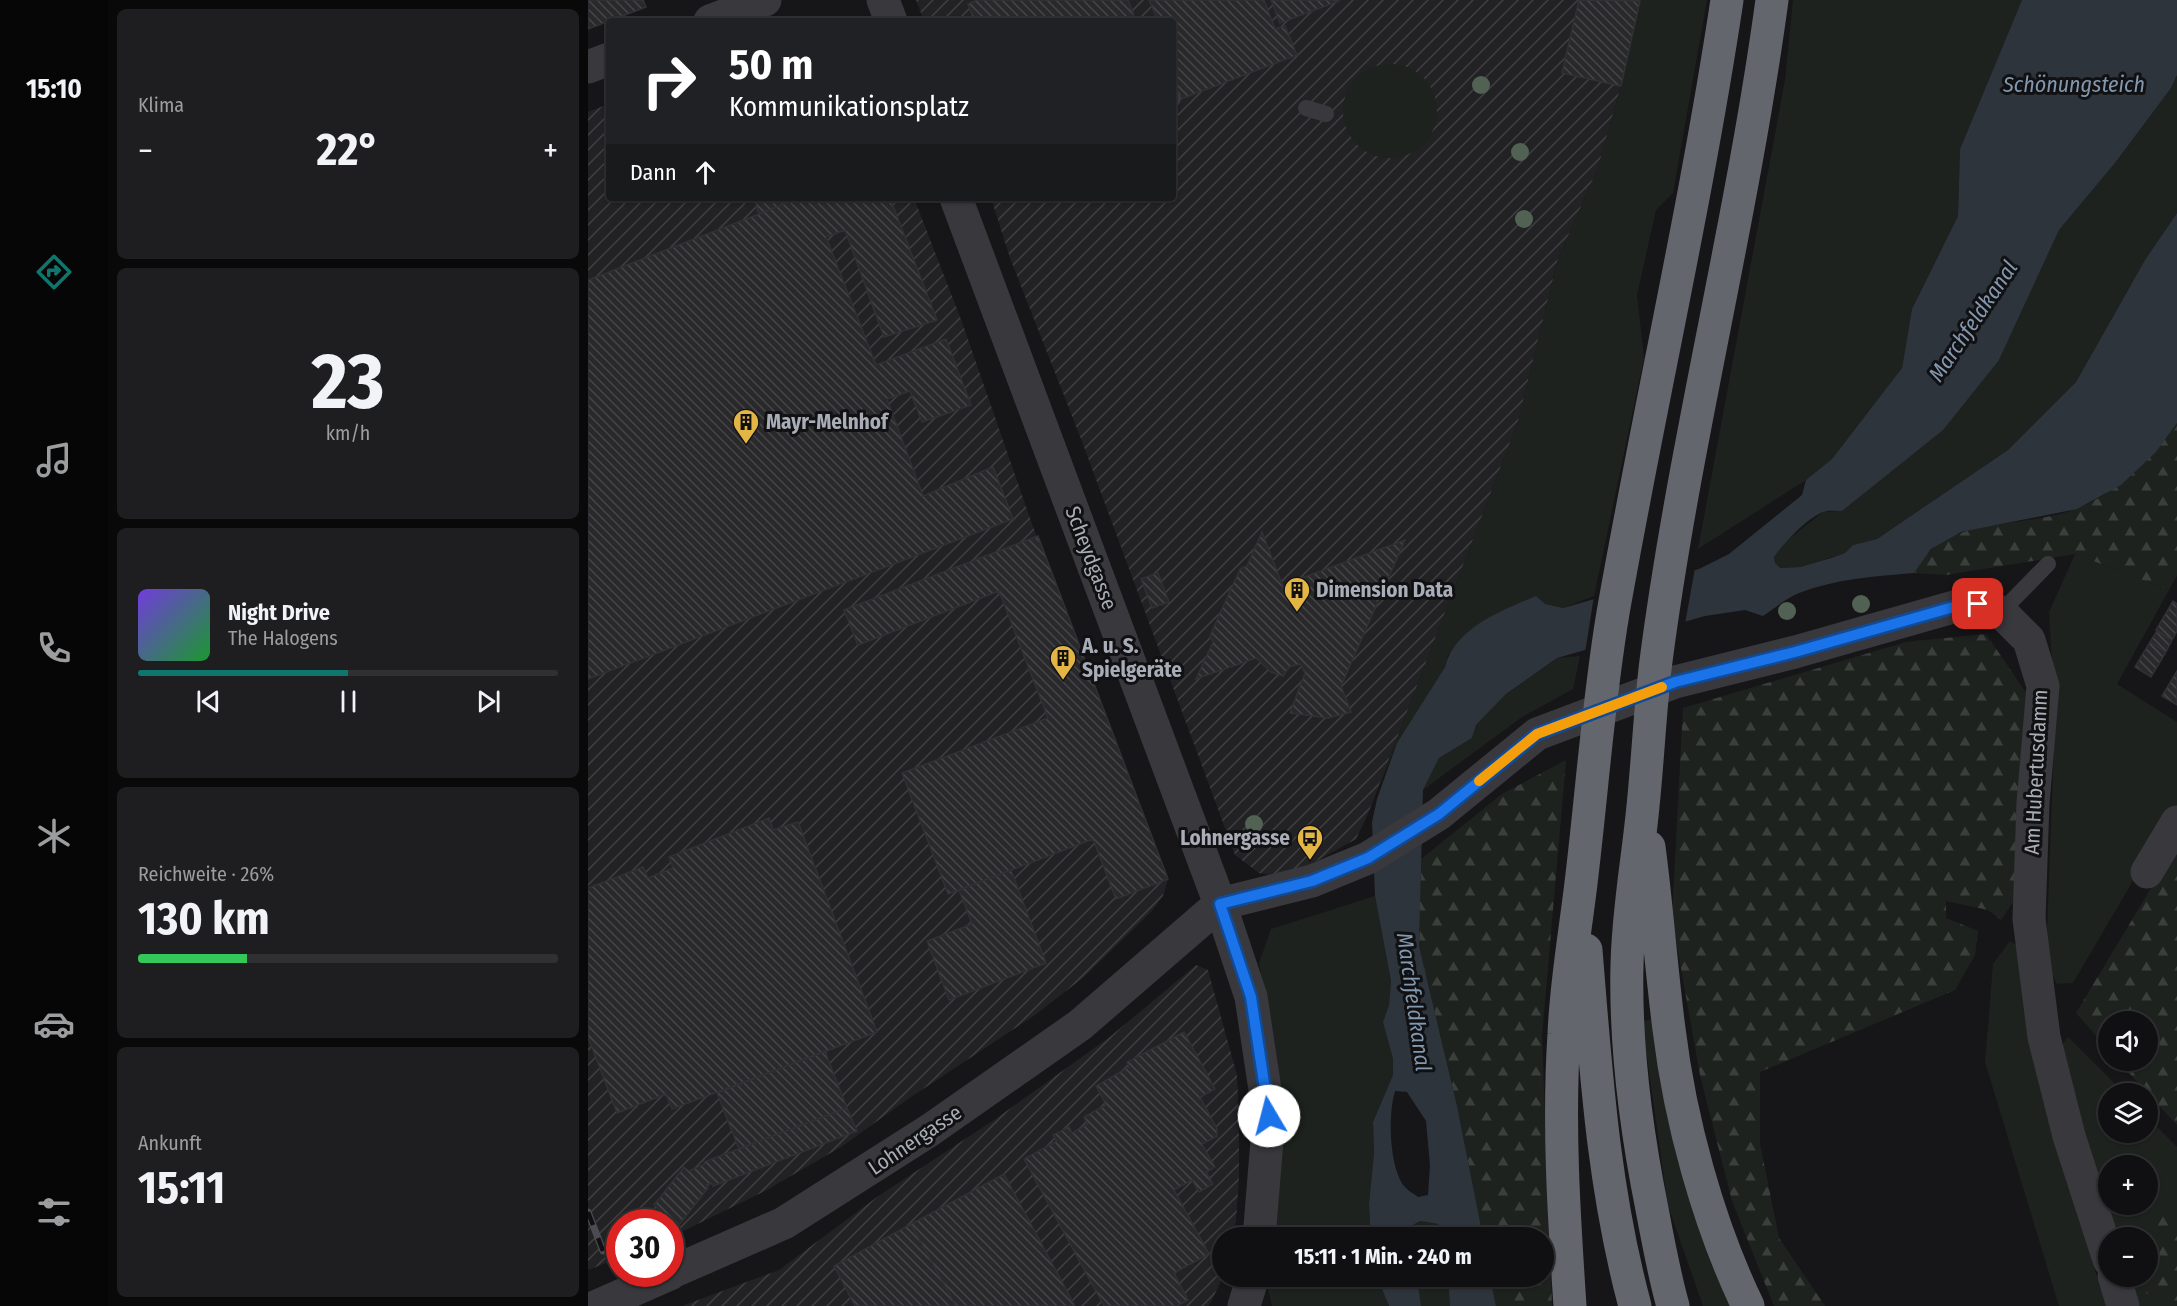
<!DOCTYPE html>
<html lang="de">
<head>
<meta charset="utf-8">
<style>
  :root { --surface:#101012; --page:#1e1e20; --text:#f1f3f6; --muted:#9c9d9f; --line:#303032; --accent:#0f766e }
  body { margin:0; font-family:"Fira Sans Condensed",sans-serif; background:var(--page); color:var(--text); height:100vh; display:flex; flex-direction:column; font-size:22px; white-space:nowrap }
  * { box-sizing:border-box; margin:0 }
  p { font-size:20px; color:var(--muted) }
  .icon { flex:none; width:33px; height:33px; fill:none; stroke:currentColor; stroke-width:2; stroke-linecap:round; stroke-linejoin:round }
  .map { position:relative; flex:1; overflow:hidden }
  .side { display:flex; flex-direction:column; gap:9px; padding:9px; background:#09090a; width:480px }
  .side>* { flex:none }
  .top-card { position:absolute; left:18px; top:18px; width:570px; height:183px; border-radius:6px; box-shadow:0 2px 4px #0004,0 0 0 2px var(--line); background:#202124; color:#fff; overflow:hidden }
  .buttons { position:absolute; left:1510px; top:1011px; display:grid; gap:12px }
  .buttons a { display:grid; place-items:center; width:60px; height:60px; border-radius:50%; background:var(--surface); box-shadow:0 2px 4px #0004,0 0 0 2px var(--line); font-size:30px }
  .speed { position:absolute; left:18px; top:1209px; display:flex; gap:12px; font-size:30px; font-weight:700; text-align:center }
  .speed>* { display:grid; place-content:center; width:78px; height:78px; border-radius:50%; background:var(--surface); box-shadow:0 2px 4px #0004,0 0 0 2px var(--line); line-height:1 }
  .speed .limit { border:9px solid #d22; background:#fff; color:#111 }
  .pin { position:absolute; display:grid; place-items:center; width:51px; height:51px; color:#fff; margin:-26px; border-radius:12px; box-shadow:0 3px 9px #0006 }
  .me { position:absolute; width:66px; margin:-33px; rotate:352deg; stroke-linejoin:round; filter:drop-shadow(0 0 4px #0008) }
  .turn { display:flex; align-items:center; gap:21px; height:126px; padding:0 24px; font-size:27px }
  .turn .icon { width:78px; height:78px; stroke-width:2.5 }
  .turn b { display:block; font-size:42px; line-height:51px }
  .then { display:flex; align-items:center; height:57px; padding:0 24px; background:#0003; gap:12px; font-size:22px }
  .big { font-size:45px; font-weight:700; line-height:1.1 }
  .side .tile { flex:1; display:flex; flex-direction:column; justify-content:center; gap:9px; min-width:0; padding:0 21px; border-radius:9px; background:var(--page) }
  .side .dial { align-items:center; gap:0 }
  .dial b { font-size:78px; line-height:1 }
  .song { display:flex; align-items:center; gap:18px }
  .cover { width:72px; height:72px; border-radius:9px; background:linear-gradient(135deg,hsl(260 70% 55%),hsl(130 70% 35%)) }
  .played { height:6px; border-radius:3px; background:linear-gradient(90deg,var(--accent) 50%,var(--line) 50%) }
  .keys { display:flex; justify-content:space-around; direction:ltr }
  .heat { display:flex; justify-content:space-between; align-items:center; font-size:33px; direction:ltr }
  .charge { height:9px; border-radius:4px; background:linear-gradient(90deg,#34c759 26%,var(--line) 0) }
  .trip { position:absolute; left:624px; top:1227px; width:342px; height:60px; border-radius:30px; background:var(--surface); box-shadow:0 2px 4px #0004,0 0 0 2px var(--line); font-weight:700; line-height:60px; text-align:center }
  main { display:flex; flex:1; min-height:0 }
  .menu { display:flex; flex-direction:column; width:108px; justify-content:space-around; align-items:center; background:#060607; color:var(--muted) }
  .menu .icon { width:42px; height:42px }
  .menu .active { color:var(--accent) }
  .menu b { font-size:27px; color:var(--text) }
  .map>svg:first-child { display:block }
  .industrial { fill:url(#industrial-furrows) }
  .green { fill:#1d221e; fill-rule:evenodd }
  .forest { fill:url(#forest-firs) }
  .water { fill:#2d343b; fill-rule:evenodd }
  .pier { fill:#161618 }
  .building { fill:url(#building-back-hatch); stroke:#313034; stroke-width:1.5 }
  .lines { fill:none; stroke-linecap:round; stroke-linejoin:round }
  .lane { stroke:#38383d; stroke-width:16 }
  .street { stroke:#38383d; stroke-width:33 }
  .highway { stroke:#64666d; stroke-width:33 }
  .rail-casing { stroke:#4b4c51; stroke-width:7 }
  .rail { stroke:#111113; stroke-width:4.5; stroke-dasharray:14; stroke-linecap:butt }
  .tree { fill:#516254 }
  .route-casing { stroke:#114b97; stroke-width:15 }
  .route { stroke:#1a73e8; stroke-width:10 }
  .slow { stroke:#f59e0b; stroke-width:10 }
  .labels { text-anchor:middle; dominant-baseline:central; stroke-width:6; stroke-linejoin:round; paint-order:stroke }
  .poi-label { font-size:21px; font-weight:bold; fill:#a9adb7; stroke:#111113; text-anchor:start }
  .street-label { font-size:21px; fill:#a9adb7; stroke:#111113 }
  .water-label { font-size:22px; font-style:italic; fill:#8398af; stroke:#111113 }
</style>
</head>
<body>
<main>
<nav class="menu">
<b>15:10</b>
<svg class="icon active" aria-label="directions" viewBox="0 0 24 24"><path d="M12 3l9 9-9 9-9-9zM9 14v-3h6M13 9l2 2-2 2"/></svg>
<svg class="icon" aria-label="music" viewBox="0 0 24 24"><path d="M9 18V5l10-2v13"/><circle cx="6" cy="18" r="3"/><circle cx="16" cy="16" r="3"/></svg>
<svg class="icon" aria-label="phone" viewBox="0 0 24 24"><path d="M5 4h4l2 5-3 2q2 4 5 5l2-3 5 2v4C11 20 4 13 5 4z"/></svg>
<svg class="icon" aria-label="climate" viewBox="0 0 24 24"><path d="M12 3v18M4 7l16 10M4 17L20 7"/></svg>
<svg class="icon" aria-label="car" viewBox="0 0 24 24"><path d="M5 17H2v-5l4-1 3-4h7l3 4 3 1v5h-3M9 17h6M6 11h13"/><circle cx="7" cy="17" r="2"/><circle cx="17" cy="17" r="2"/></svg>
<svg class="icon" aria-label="filters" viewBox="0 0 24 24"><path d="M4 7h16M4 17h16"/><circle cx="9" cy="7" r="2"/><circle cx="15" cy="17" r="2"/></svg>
</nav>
<section class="side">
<div class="tile"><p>Klima</p>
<div class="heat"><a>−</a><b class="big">22°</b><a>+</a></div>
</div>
<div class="tile dial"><b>23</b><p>km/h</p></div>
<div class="tile">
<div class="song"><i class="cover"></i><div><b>Night Drive</b><p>The Halogens</p></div></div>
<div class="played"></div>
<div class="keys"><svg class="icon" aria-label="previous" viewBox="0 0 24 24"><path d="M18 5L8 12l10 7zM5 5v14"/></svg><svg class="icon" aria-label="pause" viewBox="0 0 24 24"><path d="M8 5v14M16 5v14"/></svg><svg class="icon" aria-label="next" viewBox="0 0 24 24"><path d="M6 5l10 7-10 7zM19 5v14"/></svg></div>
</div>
<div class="tile"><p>Reichweite · 26%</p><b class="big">130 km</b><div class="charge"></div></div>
<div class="tile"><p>Ankunft</p><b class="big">15:11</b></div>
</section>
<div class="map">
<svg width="1589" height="1306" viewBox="0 0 1589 1306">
  <defs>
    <pattern id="industrial-furrows" width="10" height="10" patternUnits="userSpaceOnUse" patternTransform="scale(1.5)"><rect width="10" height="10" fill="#222225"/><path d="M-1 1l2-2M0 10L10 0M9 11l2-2" fill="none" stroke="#3f3f42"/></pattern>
    <pattern id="forest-firs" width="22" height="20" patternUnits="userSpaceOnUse" patternTransform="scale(1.5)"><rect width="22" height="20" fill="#1d221e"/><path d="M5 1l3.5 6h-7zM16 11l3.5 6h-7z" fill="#3b3f3c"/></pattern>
    <pattern id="building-back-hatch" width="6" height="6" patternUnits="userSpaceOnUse" patternTransform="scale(1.5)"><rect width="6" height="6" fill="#29292c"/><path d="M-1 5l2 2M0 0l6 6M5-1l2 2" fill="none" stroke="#454548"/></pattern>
  </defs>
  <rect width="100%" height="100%" fill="#161618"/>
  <path class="industrial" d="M328,0H1052L1033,86L1010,168L970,259L930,422L780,814L768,839L707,873L688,876L671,873L647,855L493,439L422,258L403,198H585V21H336Z
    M21,104V198H326L374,322L444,524L580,879L575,896L563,912L496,977L447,1015L320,1099L253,1147L177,1191L83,1237L82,1222H32L31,1258L0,1270V112Z
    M608,965L620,970L649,1075L651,1119V1177L648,1221L644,1237L634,1238L635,1277L621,1306H94L191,1270L289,1197L406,1120L523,1036Z"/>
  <path class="green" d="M1052,0H1119L1085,193L1068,210L1049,295L1056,358L1006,596L975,608L957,604L860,655L857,667L809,743L780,814L930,422L970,259L1010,168L1033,86Z
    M1205,0H1434L1372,149L1370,216L1324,309L1314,368L1244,459L1218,480L1110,549L1197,80Z
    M755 111a47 47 0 1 1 94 0a47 47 0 1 1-94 0Z
    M1589,75V213L1557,260L1488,382L1420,450L1289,539L1265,545L1257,553L1212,567L1191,568L1187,563L1186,557L1197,542L1225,520L1235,512L1254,511L1299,474L1411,360L1471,230L1527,163L1583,88Z
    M1487,554L1581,590L1529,684L1589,722V806L1485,983L1469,984L1458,962L1467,716L1461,612Z
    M992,656L985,689L934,717L835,790L851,758L884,738L888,725L918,694L969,658Z
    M787,896L803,981L801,1005L795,1022L805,1059V1075L785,1122L786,1153L781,1204L783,1237H680L685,1040L671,963L683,929Z
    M1422,941L1432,947L1479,1181L1518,1306H1471L1397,1062L1405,964Z
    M1063,1019L1088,1140L1148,1306H1115L1080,1206L1054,1022Z
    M1480,1037L1536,1093L1521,1094V1132H1560V1118L1589,1147V1306H1550L1540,1277L1560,1276V1238L1528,1237L1470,1051ZM1521,1166H1560V1204H1521Z
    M831,1221L850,1224L855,1237H824L822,1226Z
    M677,1277H789L801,1306H684Z
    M829,1277H860L862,1306H833Z"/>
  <path class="forest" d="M1589,423V575L1581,590L1487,554L1358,575L1326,573C1331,565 1336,557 1342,551C1371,519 1450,526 1490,508C1533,490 1563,460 1589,423Z
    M1398,634L1441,697L1429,896L1413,920L1400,910L1358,901V918L1390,931L1387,955L1367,990L1172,1072V1144L1191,1238L1237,1306H1186L1144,1201L1112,1075L1084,918L1095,708L1318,642Z
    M978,760L954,1036L964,1306H908L902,1277L956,1276V1238L895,1237L869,1106L831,946L833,859L914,794Z
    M1589,845V1125L1530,1061L1560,1060V1022H1521V1050L1488,1013Z
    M1569,1211L1589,1214V1306L1573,1302L1545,1285L1544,1277L1560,1276V1238L1545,1237L1544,1235L1553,1218Z"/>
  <path class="water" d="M1434,0H1589V75L1583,88L1527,163L1471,230L1411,360L1355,430L1254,511C1249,511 1241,510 1235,512C1219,518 1196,543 1186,557L1187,563L1192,568L1212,567L1243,558L1257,553L1265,545L1289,539L1420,450L1488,382L1557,260L1589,213V423L1568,452L1533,485L1489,509L1373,532L1343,549L1326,573C1287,576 1247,579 1211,593C1198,598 1186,609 1175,616L1157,610L1117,616L969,658L918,694L888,725L884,738L851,758L835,790L831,946L869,1106L895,1237H855L850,1224L832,1221L823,1226L824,1237L783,1238L781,1204L786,1153L785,1122L805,1075V1059L795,1022L801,1005L803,981L787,896L784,822L789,799L809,743L857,667C867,627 915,610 948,596L957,604L975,608L1111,569L1141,554L1214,495L1218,480L1244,459L1314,368L1324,309L1370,216L1372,149ZM807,1091L819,1092L838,1121L842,1165L840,1195L830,1197C826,1194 819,1190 815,1185C801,1164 800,1115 807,1091Z
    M789,1277H829L833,1306H801Z
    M860,1277H902L908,1306H862Z"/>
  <path class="pier" d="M1107,568L1097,624L997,653L1006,596Z"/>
  <path class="building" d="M0,0H55L58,7L0,29Z
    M389,0H540L548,21H386L380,4Z
    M561,0H676L687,29L697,26L709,55L593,99L585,80V21H570Z
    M683,0H750L751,1L692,23Z
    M991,0L1052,1L1033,86L974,73Z
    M166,198H302L349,320L296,337L257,230L238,237L288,365L358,339L383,405L334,422L322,391L299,399L335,496L405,467L425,519L0,679V280L171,214Z
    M166,198H211L171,214Z
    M674,532L696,589L713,584L711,579L817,540L753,686L763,712L740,718L702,713L717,673L712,664L701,667L695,676L683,672L668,658L608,679L625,642L622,636L652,569L659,566Z
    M450,536L580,879L528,899L505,839L360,894L314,773L460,718L411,591L270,645L256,610Z
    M570,573L581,602L564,608L553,579Z
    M1585,601L1589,604V631L1584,640L1568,630Z
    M1569,631L1584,640L1578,652L1562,642Z
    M1562,642L1578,652L1563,677L1547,667Z
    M1589,671V705L1574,696Z
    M181,818L185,830L210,822L289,1032L84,1109L78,1094L29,1113L0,1037V888L55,867L60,878L85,868L81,857Z
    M423,870L458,963L361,1000L339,941L384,924L371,890Z
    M596,1032L627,1089L612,1097L629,1129V1136L614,1144L627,1167L618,1172L625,1184L611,1192L604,1180L586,1190L621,1254L586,1273L600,1300L589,1306H516L436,1159L469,1141L465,1135L481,1127L484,1133L500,1124L496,1117L518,1105L508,1086L541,1067L539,1062Z
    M237,1051L259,1108L151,1149L129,1093Z
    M259,1108L269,1131L125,1186L123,1183L118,1185L120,1188L91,1225L66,1205L96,1167L101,1171L117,1164L116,1162Z
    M416,1174L487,1306H368L323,1224Z
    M323,1224L368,1306H267L246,1266Z"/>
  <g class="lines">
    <path class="lane" d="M585,97V99
      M718,108L738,114
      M1413,612L1460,564"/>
    <path class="street" d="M295,0L303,21
      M122,21L177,0
      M0,67L21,59
      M368,198L632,904L663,997L681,1116L671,1238
      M1559,872L1589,822
      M82,1273L196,1223L342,1130L492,1025L632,904L724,881L780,858L851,814L949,734L1087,682L1207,652L1369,606L1391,604L1413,612L1441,640L1455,686L1445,803L1441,919L1456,1037L1481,1136L1521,1260
      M1526,1276L1535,1306
      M9,1306L82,1274
      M656,1306L665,1276"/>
    <path class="highway" d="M1061,847C1069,907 1073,968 1081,1029C1092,1120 1120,1223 1160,1306
      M998,950C1008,1072 1015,1187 1047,1306
      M982,1306C976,1216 970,1124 976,1034C978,983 987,934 993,883C1004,793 1010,702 1025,613C1061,408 1108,206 1139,0
      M1085,1306C1076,1274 1070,1241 1064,1209C1048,1129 1037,1046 1039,965C1040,911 1050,859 1055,806C1060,758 1062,709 1068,661C1097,439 1154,222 1184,0"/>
    <g class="rail-casing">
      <path id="rail" d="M0,1212L15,1251"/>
    </g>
    <use href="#rail" class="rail"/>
  </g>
  <g class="tree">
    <circle cx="893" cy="85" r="9"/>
    <circle cx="932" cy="152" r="9"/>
    <circle cx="936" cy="219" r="9"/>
    <circle cx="1273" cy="604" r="9"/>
    <circle cx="1199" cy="611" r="9"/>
    <circle cx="666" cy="824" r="9"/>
  </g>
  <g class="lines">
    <g class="route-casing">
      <path id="route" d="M681,1116L663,997L632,904L724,881L780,858L851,814L949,734L1087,682L1207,652L1369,606L1390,604"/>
    </g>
    <use href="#route" class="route"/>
    <path class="slow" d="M891,781L949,734L1074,687"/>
  </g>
  <defs>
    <g id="building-pin" transform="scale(1.35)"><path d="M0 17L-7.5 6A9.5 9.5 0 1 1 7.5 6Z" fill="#e2b544" stroke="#111113"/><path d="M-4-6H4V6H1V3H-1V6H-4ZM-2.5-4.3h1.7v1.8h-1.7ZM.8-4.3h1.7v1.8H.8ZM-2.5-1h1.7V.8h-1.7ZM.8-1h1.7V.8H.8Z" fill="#111"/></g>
    <g id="bus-pin" transform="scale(1.35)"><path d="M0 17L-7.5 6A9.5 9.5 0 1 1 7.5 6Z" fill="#e2b544" stroke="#111113"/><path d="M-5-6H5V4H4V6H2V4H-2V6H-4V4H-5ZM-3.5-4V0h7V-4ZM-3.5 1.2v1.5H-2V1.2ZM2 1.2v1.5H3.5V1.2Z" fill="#111"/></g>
  </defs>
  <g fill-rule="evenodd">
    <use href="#building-pin" x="158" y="422"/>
    <use href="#building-pin" x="709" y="590"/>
    <use href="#building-pin" x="475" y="658"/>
    <use href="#bus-pin" x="722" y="838"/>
  </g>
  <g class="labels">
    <g class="poi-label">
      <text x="178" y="422">Mayr-Melnhof</text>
      <text x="728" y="590">Dimension Data</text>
      <text x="494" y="646">A. u. S.<tspan x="494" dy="24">Spielgeräte</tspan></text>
      <text x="702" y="838" text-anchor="end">Lohnergasse</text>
    </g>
    <g class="street-label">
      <text transform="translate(503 558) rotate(69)">Scheydgasse</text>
      <text transform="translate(1448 772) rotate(-87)">Am Hubertusdamm</text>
      <text transform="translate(327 1140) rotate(-34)">Lohnergasse</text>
    </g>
    <g class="water-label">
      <text x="1486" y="84">Schönungsteich</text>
      <text transform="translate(1385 321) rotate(-56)">Marchfeldkanal</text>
      <text transform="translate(826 1002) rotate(82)">Marchfeldkanal</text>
    </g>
  </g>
</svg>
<div class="buttons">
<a><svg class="icon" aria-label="sound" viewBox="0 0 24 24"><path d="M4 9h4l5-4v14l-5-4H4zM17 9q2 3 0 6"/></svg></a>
<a><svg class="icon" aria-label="layers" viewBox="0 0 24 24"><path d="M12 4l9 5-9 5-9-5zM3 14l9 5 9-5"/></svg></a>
<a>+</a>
<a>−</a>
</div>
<div class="speed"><div class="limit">30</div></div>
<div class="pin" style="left:1390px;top:604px;background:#d93025"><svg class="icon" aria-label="arrive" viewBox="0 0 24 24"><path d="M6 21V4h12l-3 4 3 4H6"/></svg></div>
<svg class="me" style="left:681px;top:1116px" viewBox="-20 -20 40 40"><circle r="19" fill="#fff"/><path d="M0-13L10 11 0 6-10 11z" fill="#1a73e8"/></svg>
<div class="trip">15:11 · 1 Min. · 240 m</div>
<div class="top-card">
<div class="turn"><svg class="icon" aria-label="right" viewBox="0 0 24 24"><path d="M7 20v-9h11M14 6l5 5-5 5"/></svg><div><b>50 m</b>Kommunikationsplatz</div></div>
<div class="then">Dann<svg class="icon" aria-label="ahead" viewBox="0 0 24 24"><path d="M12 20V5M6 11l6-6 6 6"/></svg></div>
</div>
</div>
</main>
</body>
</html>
